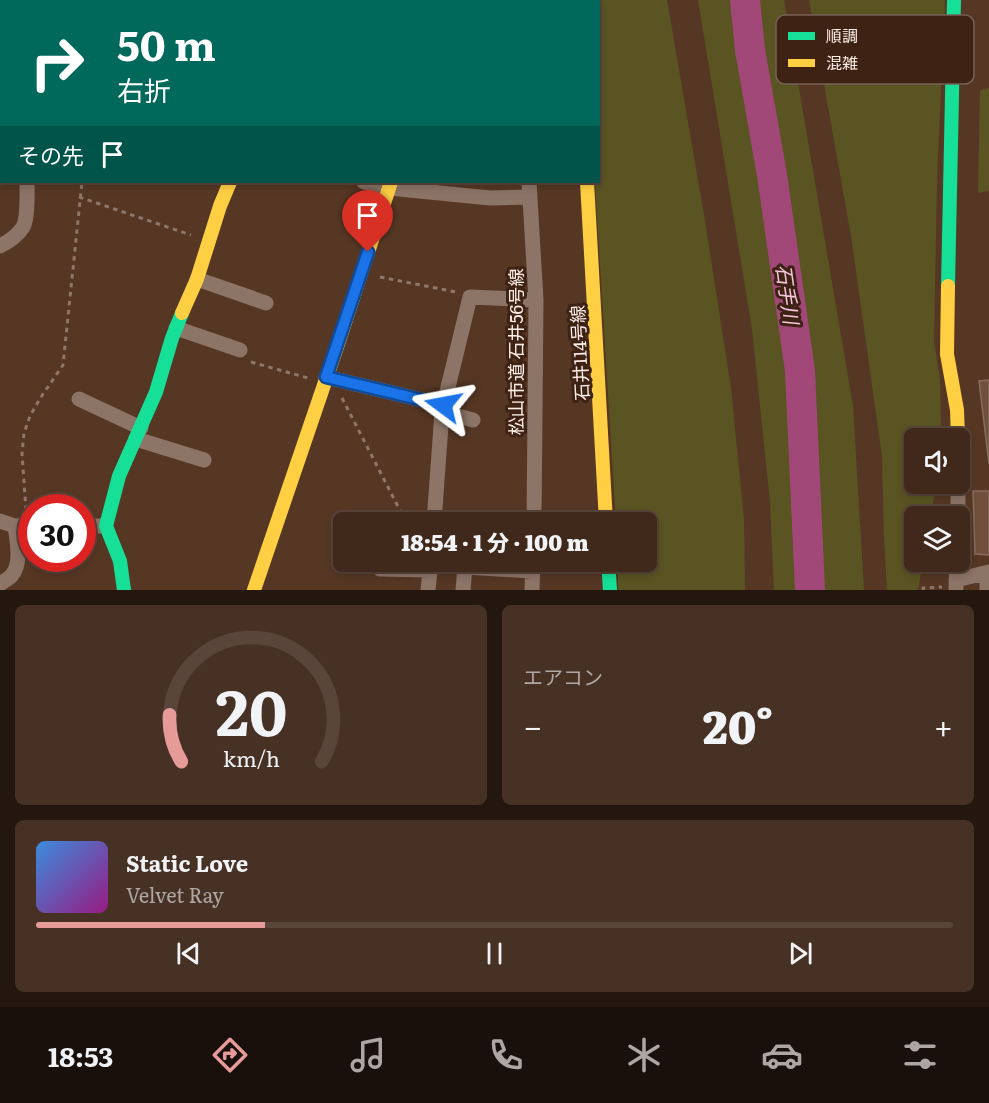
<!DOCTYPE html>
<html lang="ja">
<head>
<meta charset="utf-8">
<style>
  :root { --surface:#40291b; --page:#473124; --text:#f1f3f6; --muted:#aea6a3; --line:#59453a; --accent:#e69b98 }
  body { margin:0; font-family:Literata,"Noto Sans JP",serif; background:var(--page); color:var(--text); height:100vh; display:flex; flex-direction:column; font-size:22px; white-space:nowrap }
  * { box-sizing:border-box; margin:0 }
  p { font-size:20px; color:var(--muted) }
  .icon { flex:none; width:33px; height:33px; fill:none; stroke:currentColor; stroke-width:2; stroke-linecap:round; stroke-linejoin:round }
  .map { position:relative; height:590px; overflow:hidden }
  .sheet { display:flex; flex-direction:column; gap:15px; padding:15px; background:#23170f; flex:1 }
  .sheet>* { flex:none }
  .top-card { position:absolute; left:0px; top:0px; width:600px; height:183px; box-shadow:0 3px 9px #0003,0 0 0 2px var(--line); background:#00695c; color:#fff; overflow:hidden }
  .tools { position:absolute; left:904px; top:428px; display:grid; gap:12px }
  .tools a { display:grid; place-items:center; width:66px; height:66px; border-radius:9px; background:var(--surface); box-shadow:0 3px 9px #0003,0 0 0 2px var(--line); font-size:30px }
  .speed { position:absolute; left:18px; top:494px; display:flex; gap:12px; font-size:30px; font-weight:700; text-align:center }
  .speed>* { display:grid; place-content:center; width:78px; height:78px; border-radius:50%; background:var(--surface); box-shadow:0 3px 9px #0003,0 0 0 2px var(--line); line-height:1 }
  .speed .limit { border:9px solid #d22; background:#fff; color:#111 }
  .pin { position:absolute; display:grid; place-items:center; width:51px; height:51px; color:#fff; margin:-62px -26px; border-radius:50% 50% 50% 0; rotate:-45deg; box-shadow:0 0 6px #0007 }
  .pin .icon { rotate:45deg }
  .me { position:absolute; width:66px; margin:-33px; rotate:283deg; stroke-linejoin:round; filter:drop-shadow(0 0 4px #0008) }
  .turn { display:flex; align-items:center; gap:21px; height:126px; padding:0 18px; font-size:27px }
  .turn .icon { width:78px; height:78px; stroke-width:2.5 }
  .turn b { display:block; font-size:42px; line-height:51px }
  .then { display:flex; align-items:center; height:57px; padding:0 18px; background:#0003; gap:12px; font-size:22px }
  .big { font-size:45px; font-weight:800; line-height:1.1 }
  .sheet .widget { flex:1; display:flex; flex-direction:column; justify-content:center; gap:9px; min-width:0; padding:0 21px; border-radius:9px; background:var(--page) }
  .sheet .dial { align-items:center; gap:0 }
  .dial svg { height:156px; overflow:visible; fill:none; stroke:var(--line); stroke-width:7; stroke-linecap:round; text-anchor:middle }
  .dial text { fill:var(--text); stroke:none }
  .song { display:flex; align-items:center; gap:18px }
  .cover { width:72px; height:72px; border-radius:9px; background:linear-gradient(135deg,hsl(210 70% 55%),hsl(310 70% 35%)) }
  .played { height:6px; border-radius:3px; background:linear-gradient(90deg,var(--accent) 25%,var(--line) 25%) }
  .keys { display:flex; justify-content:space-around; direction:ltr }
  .heat { display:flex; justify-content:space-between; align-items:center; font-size:33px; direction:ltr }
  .sheet .tiles { flex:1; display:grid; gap:15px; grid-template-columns:1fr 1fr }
  .widget:last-child { grid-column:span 2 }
  .trip { position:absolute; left:333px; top:512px; width:324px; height:60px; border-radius:9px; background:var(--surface); box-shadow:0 3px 9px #0003,0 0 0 2px var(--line); font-weight:800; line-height:60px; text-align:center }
  .menu { display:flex; height:96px; justify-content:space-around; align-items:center; background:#1a100b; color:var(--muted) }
  .menu .icon { width:42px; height:42px }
  .menu .on { color:var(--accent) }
  .menu b { font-size:27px; color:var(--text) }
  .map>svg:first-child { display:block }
  .green { fill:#5a5423 }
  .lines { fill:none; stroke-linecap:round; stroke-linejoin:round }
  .river { stroke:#a24879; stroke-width:30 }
  .building { fill:#70503d; stroke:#876c5d; stroke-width:1.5 }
  .path { stroke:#8c776b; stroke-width:3; stroke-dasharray:4.5 4.5; stroke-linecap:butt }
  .street { stroke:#8c7467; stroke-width:15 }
  .fast { stroke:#16e098; stroke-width:14 }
  .slow { stroke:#ffcf43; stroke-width:14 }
  .route-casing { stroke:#114b97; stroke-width:15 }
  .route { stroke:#1a73e8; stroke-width:10 }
  .labels { text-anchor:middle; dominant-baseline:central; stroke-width:6; stroke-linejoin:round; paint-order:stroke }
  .street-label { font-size:18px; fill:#fdeee7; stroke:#3e2315 }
  .water-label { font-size:20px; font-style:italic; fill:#f8c4de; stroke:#3e2315 }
  .key { fill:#3e2315; stroke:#776054; stroke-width:1.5 }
  .key-label { font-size:16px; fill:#fdeee7 }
</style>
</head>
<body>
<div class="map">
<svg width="989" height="590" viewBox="0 0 989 590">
  <rect width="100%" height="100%" fill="#563724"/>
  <path class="green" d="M587,0H667L705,221L731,388L744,520L745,590H618V561H646V522H616L595,182H598V2L587,1Z
    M698,0H784L853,406L864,590H774L770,502L752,329Z
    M809,0H945L937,180L934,341L940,379L941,431L940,438H915V483H936L931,516H915V561H923L918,590H887L884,538L882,456L851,236Z
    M989,88V191L978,193L980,90Z"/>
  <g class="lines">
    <path class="river" d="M745,0L750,50L772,175L800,371L810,590"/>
  </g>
  <path class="building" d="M989,380V464L979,381Z
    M973,491H989V555L975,554Z"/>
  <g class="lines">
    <path class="path" d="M79,197L191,235
      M380,277L456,292
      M251,362L308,378
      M342,398L406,522
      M26,510L22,454L24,433L30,416L41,397L63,365L82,182
      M924,590L923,588L942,587"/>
    <path class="street" d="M99,0L100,2
      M443,0V2
      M63,2L67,0
      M150,2L152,0
      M298,2V0
      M531,2V0
      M0,21L2,20
      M0,119H2
      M364,182L389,188L490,198L530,197
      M529,182L536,300L534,522
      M0,246C8,242 18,235 23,227C28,219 27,192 27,182
      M197,279L266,303
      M176,328L240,350
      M326,377L443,405
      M79,399L141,428
      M442,412L473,420
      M136,439L204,460
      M958,516V483
      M0,521L15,526L32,525
      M434,522L442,412L470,297L536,300
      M82,526H106
      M431,565L532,571
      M380,569L430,570
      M987,573V590
      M956,580L989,572
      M0,584C4,581 9,579 12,575C22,563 17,541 15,526
      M956,588L957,561
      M428,590L431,561
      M463,590L465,567
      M532,590L533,561"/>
    <path class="fast" d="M577,0V2
      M948,286L954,0
      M608,561L610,590
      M124,590L120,561L106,526L119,476L156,392L172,338L182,313"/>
    <path class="slow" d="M587,182L606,522
      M948,286L947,354L957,410L958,438
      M182,313L197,279L220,206L230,182
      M254,590L338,344L391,182"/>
  </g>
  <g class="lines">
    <g class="route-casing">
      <path id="route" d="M368,252L326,377L443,405"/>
    </g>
    <use href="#route" class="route"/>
  </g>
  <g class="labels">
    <g class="street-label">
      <text transform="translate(515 352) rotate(-90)">松山市道 石井56号線</text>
      <text transform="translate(579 353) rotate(-93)">石井114号線</text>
    </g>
    <g class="water-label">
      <text transform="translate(789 294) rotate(82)">石手川</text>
    </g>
  </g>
  <rect x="776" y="15" width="198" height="69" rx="9" class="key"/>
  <rect x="788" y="32" width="27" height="8" fill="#16e098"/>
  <rect x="788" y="59" width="27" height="8" fill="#ffcf43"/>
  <g class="key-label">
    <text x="826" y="42">順調</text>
    <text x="826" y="69">混雑</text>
  </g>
</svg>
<div class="tools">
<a><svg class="icon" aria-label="sound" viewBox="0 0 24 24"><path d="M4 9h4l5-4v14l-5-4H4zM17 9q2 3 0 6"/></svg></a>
<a><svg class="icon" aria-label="layers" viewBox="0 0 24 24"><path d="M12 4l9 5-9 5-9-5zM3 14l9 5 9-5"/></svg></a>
</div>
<div class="speed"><div class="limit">30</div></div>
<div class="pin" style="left:368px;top:252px;background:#d93025"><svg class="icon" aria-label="arrive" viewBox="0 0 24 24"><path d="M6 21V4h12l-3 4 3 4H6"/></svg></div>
<svg class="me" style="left:443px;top:405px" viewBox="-20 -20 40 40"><path d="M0-17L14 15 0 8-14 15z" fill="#1a73e8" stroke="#fff" stroke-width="4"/></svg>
<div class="trip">18:54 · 1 分 · 100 m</div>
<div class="top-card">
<div class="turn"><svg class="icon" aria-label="right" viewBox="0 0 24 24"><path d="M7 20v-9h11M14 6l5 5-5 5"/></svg><div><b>50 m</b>右折</div></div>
<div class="then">その先<svg class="icon" aria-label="arrive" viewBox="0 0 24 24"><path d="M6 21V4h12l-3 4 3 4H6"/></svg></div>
</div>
</div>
<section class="sheet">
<div class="tiles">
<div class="widget dial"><svg viewBox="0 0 100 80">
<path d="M14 69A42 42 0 1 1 86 69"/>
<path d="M14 69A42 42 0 0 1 8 45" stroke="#e69b98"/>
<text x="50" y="56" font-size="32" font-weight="700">20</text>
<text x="50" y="72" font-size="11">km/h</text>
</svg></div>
<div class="widget"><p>エアコン</p>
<div class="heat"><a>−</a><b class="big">20°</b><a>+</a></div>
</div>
<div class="widget">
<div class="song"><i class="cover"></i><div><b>Static Love</b><p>Velvet Ray</p></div></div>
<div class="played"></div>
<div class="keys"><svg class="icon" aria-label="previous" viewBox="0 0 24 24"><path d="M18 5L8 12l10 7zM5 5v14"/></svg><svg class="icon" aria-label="pause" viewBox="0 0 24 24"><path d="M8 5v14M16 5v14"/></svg><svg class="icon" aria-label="next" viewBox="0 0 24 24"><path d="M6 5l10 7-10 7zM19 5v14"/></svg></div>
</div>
</div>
</section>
<nav class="menu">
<b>18:53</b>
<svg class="icon on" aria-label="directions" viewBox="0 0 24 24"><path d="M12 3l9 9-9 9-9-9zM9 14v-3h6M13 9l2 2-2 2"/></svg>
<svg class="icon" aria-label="music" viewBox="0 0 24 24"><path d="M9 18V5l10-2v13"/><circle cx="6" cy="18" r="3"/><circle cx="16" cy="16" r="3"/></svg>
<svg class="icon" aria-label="phone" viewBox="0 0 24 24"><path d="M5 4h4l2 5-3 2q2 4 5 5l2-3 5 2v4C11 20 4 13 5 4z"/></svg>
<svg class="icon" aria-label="climate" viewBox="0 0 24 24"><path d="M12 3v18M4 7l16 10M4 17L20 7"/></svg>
<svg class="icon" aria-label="car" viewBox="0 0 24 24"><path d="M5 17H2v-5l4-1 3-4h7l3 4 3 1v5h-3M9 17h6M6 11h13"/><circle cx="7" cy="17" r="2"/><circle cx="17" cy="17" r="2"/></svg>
<svg class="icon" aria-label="filters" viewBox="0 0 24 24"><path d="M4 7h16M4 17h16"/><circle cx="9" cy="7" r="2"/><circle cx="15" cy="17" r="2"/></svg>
</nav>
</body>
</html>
